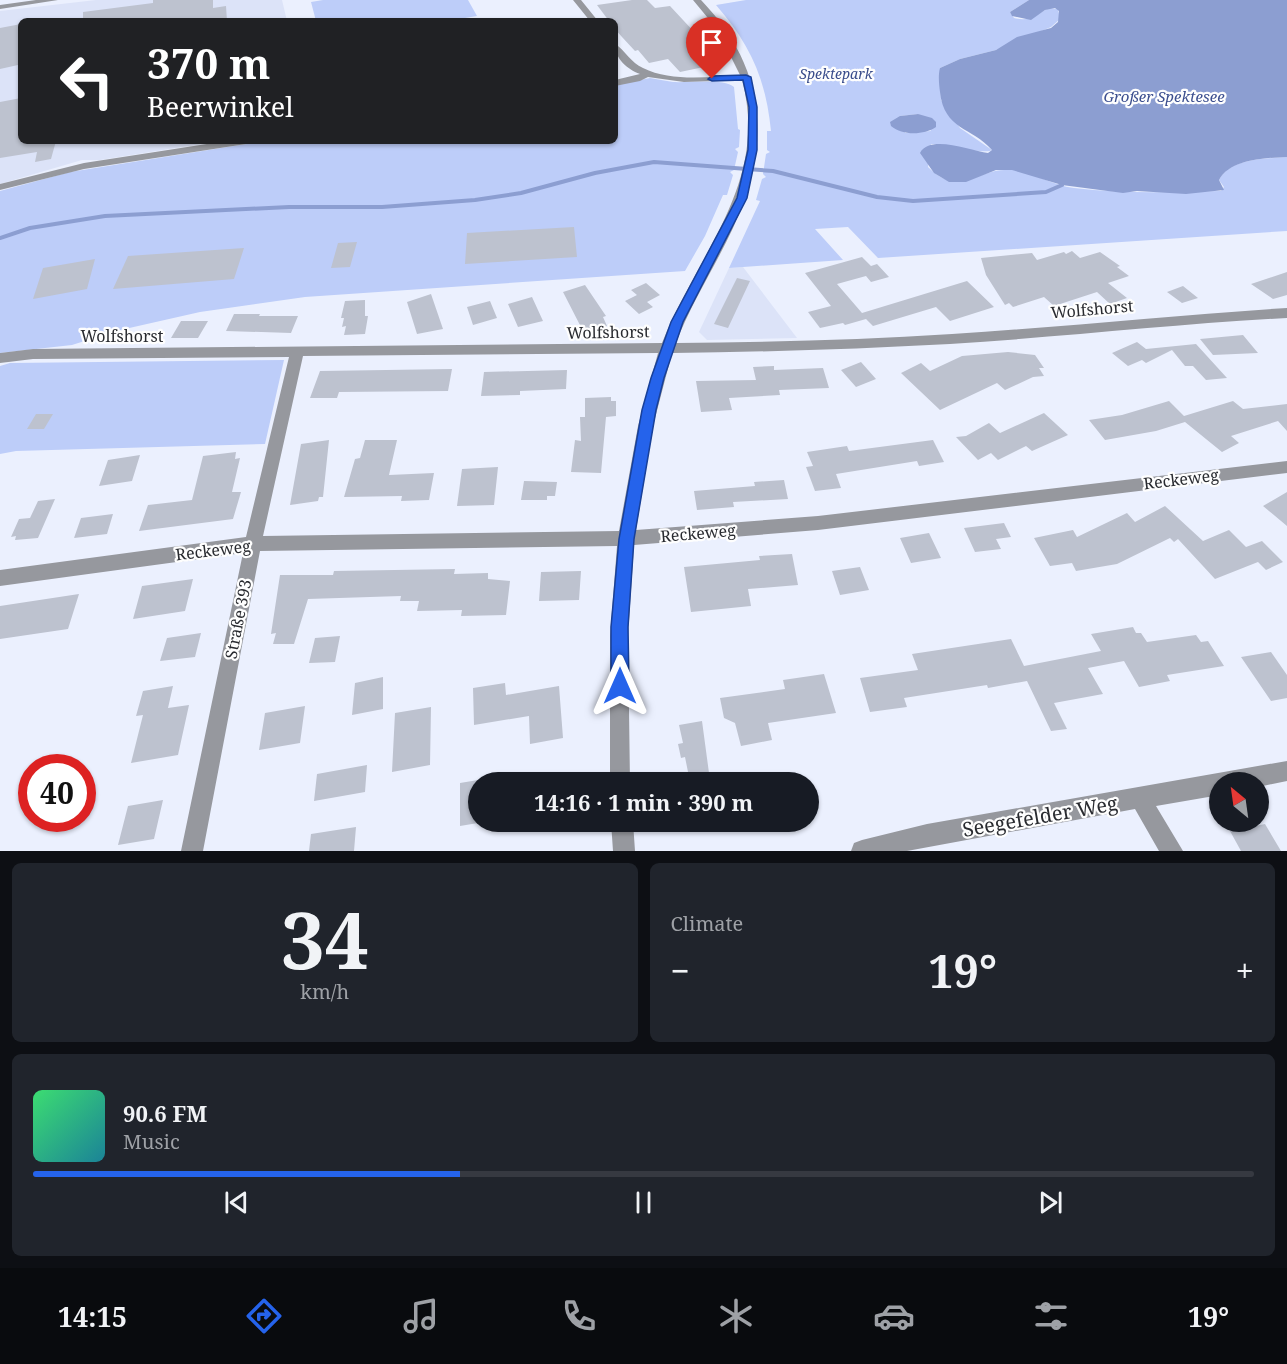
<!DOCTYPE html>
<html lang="en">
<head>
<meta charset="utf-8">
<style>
  :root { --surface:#171b24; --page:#20242c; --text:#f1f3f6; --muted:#9ea1a6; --line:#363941; --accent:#2563eb }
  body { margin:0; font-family:"Noto Serif",serif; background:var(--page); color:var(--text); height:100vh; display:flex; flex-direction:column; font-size:22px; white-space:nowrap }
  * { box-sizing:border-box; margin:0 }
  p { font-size:20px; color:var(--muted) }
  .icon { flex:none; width:33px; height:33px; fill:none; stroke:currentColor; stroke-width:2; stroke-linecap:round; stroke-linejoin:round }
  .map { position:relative; height:851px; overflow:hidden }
  .side { display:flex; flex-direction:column; gap:12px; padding:12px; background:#0d0f14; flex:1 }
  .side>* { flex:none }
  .banner { position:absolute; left:18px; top:18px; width:600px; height:126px; border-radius:9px; box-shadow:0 2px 4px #0004; background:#202124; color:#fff; overflow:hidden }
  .needle { width:39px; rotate:331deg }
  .tools { position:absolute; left:1209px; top:772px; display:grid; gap:12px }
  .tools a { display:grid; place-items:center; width:60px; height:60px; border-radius:50%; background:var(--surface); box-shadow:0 2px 4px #0004; font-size:30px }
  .speed { position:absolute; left:18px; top:754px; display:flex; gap:12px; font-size:30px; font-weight:700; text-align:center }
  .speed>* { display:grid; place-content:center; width:78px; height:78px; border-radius:50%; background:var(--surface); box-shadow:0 2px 4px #0004; line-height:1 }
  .speed .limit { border:9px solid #d22; background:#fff; color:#111 }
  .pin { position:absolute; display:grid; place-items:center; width:51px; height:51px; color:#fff; margin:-62px -26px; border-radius:50% 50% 50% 0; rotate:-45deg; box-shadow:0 0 6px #0007 }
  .pin .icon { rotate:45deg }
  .me { position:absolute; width:66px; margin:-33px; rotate:0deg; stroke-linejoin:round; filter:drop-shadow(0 0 4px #0008) }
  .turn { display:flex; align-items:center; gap:21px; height:126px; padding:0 30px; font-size:27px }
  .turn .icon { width:78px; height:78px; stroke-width:2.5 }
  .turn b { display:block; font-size:42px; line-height:51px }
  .big { font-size:45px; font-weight:700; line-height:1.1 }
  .side .widget { flex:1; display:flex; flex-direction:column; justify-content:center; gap:9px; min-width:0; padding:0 21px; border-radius:9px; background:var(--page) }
  .side .dial { align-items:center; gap:0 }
  .dial b { font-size:78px; line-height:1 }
  .song { display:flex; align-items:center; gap:18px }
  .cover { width:72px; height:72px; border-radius:9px; background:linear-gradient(135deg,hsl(140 70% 55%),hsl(190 70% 35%)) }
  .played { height:6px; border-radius:3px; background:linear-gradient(90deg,var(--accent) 35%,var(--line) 35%) }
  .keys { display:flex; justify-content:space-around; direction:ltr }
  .heat { display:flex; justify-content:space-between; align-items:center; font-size:33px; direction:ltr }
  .side .tiles { flex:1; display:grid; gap:12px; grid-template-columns:1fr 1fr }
  .widget:last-child { grid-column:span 2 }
  .trip { position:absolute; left:468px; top:772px; width:351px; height:60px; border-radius:30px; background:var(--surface); box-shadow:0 2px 4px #0004; font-weight:700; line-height:60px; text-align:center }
  .dock { display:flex; height:96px; justify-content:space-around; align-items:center; background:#090b0e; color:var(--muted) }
  .dock .icon { width:42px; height:42px }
  .dock .selected { color:var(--accent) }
  .dock b { font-size:27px; color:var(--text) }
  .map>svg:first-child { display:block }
  .built { fill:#dce3f8 }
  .green { fill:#bdcdf9; fill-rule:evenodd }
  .water { fill:#8c9ed1 }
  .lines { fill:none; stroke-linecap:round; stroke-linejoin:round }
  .stream { stroke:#8c9ed1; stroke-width:4 }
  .building { fill:#bdc2cf }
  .minor { fill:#96989e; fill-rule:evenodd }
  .route { fill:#2563eb; stroke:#184099; stroke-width:1.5 }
  .labels { text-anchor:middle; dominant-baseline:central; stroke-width:4.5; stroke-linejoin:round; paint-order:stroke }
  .far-park-label { font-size:14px; font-style:italic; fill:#394c8b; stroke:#fefefe }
  .far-water-label { font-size:15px; font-style:italic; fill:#3c4f8f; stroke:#fefefe }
  .street-label { font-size:16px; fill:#292b30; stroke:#fefefe }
  .near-street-label { font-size:20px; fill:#292b30; stroke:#fefefe }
</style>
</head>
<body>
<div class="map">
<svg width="1287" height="851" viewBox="0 0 1287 851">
  <rect width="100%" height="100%" fill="#ebf0fe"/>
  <path class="built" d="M96,0H282L287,21H21V141H220L100,160H82L0,184V11Z
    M743,267L797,338L707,340L699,332L729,268Z"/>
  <path class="green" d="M323,0H468L477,16L447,21H316L311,2Z
    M746,0H1029L1010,12L1014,18C1031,22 1035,15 1049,8L1058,9L1060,19L1051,27L996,50L960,59L940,68L941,100L960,128L992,150C986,155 944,144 931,144L928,167C961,200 976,167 1013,170C1032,172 1052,185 1074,188C1123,194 1172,192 1221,191L1224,187L1219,180C1230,158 1265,159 1287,157V231L878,258L848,227L815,229L843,260L729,268L760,201L756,200L762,179L766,177L763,174L766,154L770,152L767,150V131H771C766,79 750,44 716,5ZM918,114L931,131L905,133L900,116Z
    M650,78C657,79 665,81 673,82C688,83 724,78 734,87L738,129L740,130L739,147L735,149L738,152L734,170L730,172L733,175L727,195H723L705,236L685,271L305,297L200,312L116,331L72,345L0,353V191L70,172L266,141H615V85Z
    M284,360L265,444L16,451L0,454V366L10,363Z"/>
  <path class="water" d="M1029,0H1287V157C1265,158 1230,159 1219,180L1224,190L1186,194L1137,191L1123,193L1062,185L1012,170H996L966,182H949L934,173L920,153C930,134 971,151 988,153L992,150C972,127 944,130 940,92C939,84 938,75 940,68L960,59L996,50L1017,37L1051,28L1058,22L1059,11L1055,8L1045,10L1031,20L1012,16L1010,12Z
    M918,114L932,118L936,122V127C924,135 903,136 891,126L890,122L900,116Z"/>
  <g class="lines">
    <path class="stream" d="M0,238L30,228L105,216L289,207H382L475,200L521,193L595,173L654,162L773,171L877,197L913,201L1046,192L1062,185"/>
  </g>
  <path class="building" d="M153,0H213V8L226,6L227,21H184V19L171,21H83V12L153,3Z
    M632,0H647L655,8L670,6L723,63L680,72L668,59L649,63L638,50L635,51L622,37L615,29V21H609L597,5Z
    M21,24V61L18,62V65L0,69V28Z
    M21,98V141H56L51,159L35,162L37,152L0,158V102Z
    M574,227L577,257L465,264L467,233Z
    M357,242L350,267L331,268L338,243Z
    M244,248L234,279L113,289L128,256Z
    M1072,251L1080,258L1100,252L1120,266L1117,267L1129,276L1108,283L1127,298L1110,304L1097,292L1054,306L1044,297L1013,307L1009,303L1005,305L986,275L981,258L1032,253L1037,260L1064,252L1066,254Z
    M862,257L871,266L877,264L889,277L871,282L866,276L837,284L862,313L967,281L994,307L950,321L936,307L873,326L866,319L845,325L843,323L820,328L808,312L831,306L805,273Z
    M95,259L87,289L33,299L43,268Z
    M1287,272V295L1273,299L1251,284Z
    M737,278L750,281L728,328L714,324Z
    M646,283L660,295L647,302L653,307L639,314L625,301L637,295L631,290Z
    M585,285L606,316L603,317L607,326L583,331L563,292Z
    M1183,286L1198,298L1182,303L1167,292Z
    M431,294L443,329L417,334L407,302Z
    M532,297L543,321L518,327L508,304Z
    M365,300V316H368L365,334L344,335L346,326L342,327L344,318H341L345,301Z
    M490,301L497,318L473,325L467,307Z
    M234,314H260L259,316H298L291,333L226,331Z
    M181,321H208L198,338H171Z
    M1243,335L1258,353L1213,355L1200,339Z
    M1137,342L1146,349L1196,344L1227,378L1206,380L1193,366H1185L1172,350L1146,363L1142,360L1128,366L1112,353Z
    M1008,352L1035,355L1044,368H1039L1044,376L1033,377L1005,390L997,383L940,410L901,373L921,363L930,371L962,356Z
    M861,362L876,379L856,387L841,370Z
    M774,366V370L823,368L829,388L779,390L780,395L729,398L732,410L701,412L696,381L756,380L753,367Z
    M452,369L448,391L339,392L337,398H310L320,371Z
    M567,370L566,389L520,391V395L481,396L484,372Z
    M611,397V401H616V416L606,417L601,473L571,472L575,440L581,441L580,417H585V398Z
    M1169,401L1184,416L1233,401L1243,409L1287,404V431L1278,421L1231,436L1239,443L1222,452L1185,422L1156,431L1105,440L1089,420L1122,415Z
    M1044,413L1068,435L1032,451L1026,446L998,460L991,453L978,460L956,437L966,436L989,423L1000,433Z
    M36,414H53L44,429H27Z
    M329,440L323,497H319L318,501L290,505L301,444Z
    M365,440H397L389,475L434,473L429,500L401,501L402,496L344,497L355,459L360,458Z
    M933,440L944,462L919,466L917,461L836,474L841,488L815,491L806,467L813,466L807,452L847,446L849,451Z
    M236,452L235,459L240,458L232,492H241L233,519L139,531L148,505L192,500L203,456Z
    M140,455L132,481L99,486L108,460Z
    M498,467L494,505L457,506L462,469Z
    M784,480L788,499L733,502L734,507L697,510L694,491L755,486L754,482Z
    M524,481L557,482L555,496H547V500H521Z
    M1287,492V526L1263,506Z
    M55,499L38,538L15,540L16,536L11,537L19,519L30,518L38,501Z
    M1165,506L1203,541L1229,530L1246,547L1262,541L1283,562L1266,570L1258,562L1215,579L1178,539L1174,542L1170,538L1117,564L1076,571L1072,563L1050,566L1034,538L1073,530L1077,537L1127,513L1135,522Z
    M113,514L107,534L74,538L81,518Z
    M1004,523L1011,537L996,539L1001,549L975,552L964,528Z
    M929,533L941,558L911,563L900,538Z
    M792,554L798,585L748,589L751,606L691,612L684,567L760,560L759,556Z
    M860,567L869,590L840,595L832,571Z
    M455,569L454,574L488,573V579L510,581L506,615L461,616L462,610L417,611L419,601H400L401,596L308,599L294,644H273L276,633L271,634L280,575H333L334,571Z
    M581,571L579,600L539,601L541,572Z
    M193,579L185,611L133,619L142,586Z
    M79,594L68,629L0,639V606Z
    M1133,627L1136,633H1141L1147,642L1196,635L1201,642L1208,641L1224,666L1167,675L1170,681L1139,687L1124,661L1088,668L1103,694L1054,703L1067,729L1051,731L1027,681L988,688L987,685L904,698L907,707L870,712L860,678L918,670L912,654L1011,639L1024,666L1101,651L1091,634Z
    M201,633L195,657L160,661L167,638Z
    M340,636L335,662L309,663L315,638Z
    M1271,652L1287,675V698L1271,701L1241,657Z
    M824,674L836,713L768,723L772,740L741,746L735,723L724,718L720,698L785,689L783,680Z
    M383,677V709L352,715L355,683Z
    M505,683L506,695L559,686L563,738L530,744L529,716L474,725L473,688Z
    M173,686L168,708L189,705L178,755L131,763L143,715L136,716L143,691Z
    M305,706L300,743L259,750L265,713Z
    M431,707L430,765L392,772L395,713Z
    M702,721L709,773L689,777L685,757L681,758L678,744L683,743L679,725Z
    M367,765L365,792L314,801L317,774Z
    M478,780V823L460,826V783Z
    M163,800L154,839L118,845L128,806Z
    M1265,824L1281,851H1241L1230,831Z
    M356,827L354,851H309L311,834Z"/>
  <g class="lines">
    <path class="minor" d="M36,0H58L0,9V5Z
      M573,0H581L598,21H590Z
      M693,0H701C767,69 772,144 733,228C715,267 691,303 676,343C768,342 860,340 952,334C1064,327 1175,315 1287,308V318C1175,324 1063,337 950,344C858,349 765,352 672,353L653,426L636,530L818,516L1287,461V473L818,530L634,545L628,636L630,783H610V636L617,546L260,551L203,851H181L243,553L0,586V570L246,537L289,357L33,359L0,363V353L33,349L662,343C697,254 770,183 742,80L684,82L648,77L640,81L615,86V80L640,74C627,69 615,59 615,44C625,50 631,63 643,68C671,82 709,77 740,75L717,29ZM658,353L638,426L619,531L263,536L303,356Z
      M226,141H251L246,144L84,169L0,190V184L84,163Z
      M1287,761V781L1258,787V783H1220V795L1156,806L1183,851H1159L1135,809L907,851H851L854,843L862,840L927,824Z
      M611,822H633L635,851H613Z"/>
  </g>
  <path class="route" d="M746,75L751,77L757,107V150L747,198L683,322L664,378L656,410L634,539L628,627L629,686L626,692L620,694L614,692L611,686V627L619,539L642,410L651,378L671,322L737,198L748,150L749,107L743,80L712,81L708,79L712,76Z"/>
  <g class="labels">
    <g class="far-park-label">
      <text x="836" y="73">Spektepark</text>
    </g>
    <g class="far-water-label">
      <text x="1164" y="96">Großer Spektesee</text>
    </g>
    <g class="street-label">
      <text transform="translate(1092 309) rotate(-5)">Wolfshorst</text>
      <text transform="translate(608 332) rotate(-1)">Wolfshorst</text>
      <text x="122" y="336">Wolfshorst</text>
      <text transform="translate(1181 479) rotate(-7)">Reckeweg</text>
      <text transform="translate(698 533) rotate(-5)">Reckeweg</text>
      <text transform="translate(213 550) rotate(-7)">Reckeweg</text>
      <text transform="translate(238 619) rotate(-79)">Straße 393</text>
    </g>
    <g class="near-street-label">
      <text transform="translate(1040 816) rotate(-10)">Seegefelder Weg</text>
    </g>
  </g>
</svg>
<div class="tools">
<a><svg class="needle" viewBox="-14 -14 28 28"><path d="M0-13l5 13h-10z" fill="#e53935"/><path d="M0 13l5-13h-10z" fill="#9ea1a6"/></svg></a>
</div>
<div class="speed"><div class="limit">40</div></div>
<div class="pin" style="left:712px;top:79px;background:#d93025"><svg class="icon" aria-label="arrive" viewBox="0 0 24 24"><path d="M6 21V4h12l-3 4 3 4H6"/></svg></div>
<svg class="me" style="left:620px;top:686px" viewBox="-20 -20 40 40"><path d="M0-17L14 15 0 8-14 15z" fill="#2563eb" stroke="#fff" stroke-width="4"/></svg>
<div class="trip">14:16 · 1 min · 390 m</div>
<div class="banner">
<div class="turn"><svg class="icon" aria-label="left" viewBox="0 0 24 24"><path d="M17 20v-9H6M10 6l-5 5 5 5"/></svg><div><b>370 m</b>Beerwinkel</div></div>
</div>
</div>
<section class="side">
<div class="tiles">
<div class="widget dial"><b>34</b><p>km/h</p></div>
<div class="widget"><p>Climate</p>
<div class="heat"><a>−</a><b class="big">19°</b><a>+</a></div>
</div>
<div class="widget">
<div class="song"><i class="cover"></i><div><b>90.6 FM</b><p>Music</p></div></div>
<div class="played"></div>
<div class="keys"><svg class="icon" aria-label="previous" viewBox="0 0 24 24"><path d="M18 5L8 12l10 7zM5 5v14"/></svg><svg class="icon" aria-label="pause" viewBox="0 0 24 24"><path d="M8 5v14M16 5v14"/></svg><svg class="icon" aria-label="next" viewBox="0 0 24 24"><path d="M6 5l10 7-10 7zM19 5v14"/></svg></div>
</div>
</div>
</section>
<nav class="dock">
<b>14:15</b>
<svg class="icon selected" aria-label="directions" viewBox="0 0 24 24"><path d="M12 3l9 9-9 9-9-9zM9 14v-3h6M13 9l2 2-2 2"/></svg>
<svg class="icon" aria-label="music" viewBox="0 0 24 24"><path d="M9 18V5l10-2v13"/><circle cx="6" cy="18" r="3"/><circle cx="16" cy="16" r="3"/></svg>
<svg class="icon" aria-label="phone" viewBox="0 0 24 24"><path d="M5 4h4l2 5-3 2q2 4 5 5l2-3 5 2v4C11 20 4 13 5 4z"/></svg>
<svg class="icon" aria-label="climate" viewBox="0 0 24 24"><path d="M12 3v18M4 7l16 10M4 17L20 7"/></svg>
<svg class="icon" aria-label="car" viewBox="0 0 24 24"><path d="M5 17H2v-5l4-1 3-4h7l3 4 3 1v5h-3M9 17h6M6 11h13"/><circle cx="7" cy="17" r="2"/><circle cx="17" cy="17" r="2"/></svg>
<svg class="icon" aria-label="filters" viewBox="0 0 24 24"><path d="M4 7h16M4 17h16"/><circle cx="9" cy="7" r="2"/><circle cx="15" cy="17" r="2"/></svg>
<b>19°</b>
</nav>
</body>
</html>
